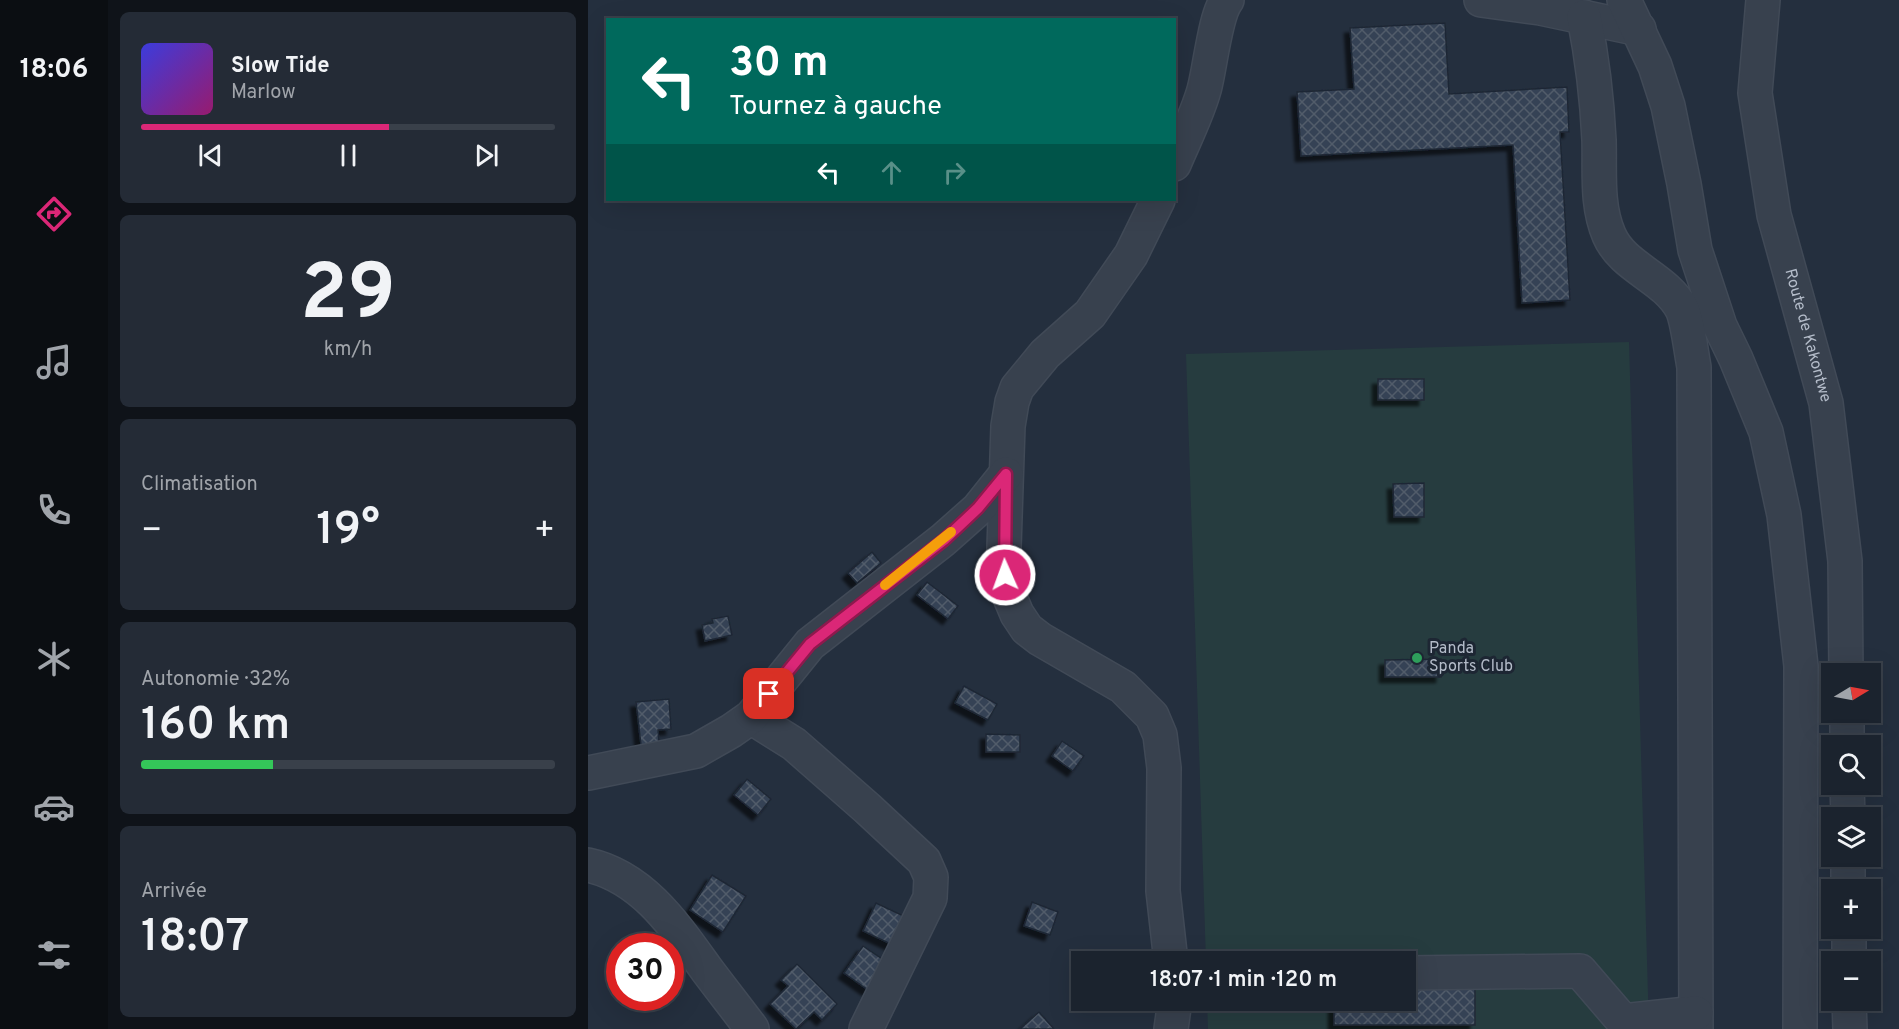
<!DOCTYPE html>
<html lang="fr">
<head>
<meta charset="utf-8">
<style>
  :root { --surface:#1b232e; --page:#242b36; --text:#f1f3f6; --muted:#a0a4aa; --line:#39404a; --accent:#db2777 }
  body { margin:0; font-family:Overpass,sans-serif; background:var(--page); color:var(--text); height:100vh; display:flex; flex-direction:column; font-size:22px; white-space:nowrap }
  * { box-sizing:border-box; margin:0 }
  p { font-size:20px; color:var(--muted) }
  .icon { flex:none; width:33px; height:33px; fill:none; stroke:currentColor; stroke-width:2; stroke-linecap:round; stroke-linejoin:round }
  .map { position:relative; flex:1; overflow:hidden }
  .sheet { display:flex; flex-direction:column; gap:12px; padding:12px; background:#0f1319; width:480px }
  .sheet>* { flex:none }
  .hud { position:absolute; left:18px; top:18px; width:570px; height:183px; border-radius:0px; box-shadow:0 6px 24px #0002,0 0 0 2px var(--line); background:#00695c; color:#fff; overflow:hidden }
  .needle { width:39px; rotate:80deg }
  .fabs { position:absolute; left:1233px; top:663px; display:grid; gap:12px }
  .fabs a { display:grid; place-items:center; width:60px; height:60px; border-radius:0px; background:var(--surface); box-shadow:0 6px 24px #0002,0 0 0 2px var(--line); font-size:30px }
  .speed { position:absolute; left:18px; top:933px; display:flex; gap:12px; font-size:30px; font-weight:700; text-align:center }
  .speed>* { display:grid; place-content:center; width:78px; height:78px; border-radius:50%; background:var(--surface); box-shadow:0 6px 24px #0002,0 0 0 2px var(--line); line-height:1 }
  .speed .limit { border:9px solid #d22; background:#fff; color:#111 }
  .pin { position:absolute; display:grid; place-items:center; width:51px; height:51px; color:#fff; margin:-26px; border-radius:12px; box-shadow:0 3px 9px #0006 }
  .me { position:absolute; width:66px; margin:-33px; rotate:358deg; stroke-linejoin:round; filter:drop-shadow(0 0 4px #0008) }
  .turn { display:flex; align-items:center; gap:21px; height:126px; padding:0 24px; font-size:27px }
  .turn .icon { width:78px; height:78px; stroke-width:2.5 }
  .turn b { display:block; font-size:42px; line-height:51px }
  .lanes { display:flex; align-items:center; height:57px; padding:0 24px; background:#0003; justify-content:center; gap:30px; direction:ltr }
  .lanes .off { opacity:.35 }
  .big { font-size:45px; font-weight:600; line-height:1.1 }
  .sheet .card { flex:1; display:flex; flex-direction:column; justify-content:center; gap:9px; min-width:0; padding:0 21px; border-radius:9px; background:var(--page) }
  .sheet .dial { align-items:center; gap:0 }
  .dial b { font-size:78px; line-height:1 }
  .song { display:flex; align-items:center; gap:18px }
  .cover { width:72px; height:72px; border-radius:9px; background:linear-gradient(135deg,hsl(240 70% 55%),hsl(320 70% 35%)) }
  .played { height:6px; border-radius:3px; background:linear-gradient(90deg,var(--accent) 60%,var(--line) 60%) }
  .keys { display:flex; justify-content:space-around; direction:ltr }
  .heat { display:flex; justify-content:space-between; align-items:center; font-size:33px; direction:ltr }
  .charge { height:9px; border-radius:4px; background:linear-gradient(90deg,#34c759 32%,var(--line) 0) }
  .trip { position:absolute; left:483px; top:951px; width:345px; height:60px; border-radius:0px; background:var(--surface); box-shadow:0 6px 24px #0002,0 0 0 2px var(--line); font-weight:600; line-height:60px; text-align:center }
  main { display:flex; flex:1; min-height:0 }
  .dock { display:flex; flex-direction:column; width:108px; justify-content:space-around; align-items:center; background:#0b0e12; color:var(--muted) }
  .dock .icon { width:42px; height:42px }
  .dock .active { color:var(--accent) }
  .dock b { font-size:27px; color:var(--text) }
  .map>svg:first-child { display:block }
  .garden { fill:#263c3f }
  .building { fill:url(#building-cross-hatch); stroke:#1f2835; stroke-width:1.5; filter:url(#shadow) }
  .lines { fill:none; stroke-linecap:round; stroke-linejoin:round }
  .minor-casing { stroke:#414a57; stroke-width:36 }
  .minor { stroke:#38414e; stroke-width:33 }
  .route-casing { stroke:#8e194d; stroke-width:15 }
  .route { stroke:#db2777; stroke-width:10 }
  .slow { stroke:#f59e0b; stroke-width:10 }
  .leisure-dot { fill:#2e9e5b; stroke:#1d2633; stroke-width:2 }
  .labels { text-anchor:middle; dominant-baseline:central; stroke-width:6; stroke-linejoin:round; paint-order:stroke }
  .street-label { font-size:16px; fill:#b4bcc9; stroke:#1d2633 }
  .poi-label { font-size:16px; fill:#b4bcc9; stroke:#1d2633; text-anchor:start }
</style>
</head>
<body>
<main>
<nav class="dock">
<b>18:06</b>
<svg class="icon active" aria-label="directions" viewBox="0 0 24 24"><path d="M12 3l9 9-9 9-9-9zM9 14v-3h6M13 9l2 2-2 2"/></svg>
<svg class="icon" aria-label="music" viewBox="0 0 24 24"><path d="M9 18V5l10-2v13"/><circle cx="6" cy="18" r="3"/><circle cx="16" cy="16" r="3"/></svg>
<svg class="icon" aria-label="phone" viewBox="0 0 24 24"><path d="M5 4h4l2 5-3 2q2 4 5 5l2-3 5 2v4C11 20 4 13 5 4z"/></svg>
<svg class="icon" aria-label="climate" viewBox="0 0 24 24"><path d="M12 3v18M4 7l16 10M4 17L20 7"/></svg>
<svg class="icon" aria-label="car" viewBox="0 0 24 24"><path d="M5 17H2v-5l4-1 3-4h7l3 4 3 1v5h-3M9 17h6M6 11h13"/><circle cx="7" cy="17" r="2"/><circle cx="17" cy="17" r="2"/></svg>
<svg class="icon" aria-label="filters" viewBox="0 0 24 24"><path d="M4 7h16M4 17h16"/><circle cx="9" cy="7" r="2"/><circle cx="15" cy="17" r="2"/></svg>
</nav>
<section class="sheet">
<div class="card">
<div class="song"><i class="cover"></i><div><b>Slow Tide</b><p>Marlow</p></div></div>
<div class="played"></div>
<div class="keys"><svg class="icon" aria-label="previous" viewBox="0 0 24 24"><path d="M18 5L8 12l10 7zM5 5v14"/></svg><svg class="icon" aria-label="pause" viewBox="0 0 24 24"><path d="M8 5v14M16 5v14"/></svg><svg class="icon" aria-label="next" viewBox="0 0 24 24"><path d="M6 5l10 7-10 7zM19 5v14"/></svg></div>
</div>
<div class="card dial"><b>29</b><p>km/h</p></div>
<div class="card"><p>Climatisation</p>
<div class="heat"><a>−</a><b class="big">19°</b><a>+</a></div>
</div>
<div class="card"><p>Autonomie · 32%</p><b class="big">160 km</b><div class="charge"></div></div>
<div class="card"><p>Arrivée</p><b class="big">18:07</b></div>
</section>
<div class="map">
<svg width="1311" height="1029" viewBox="0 0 1311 1029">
  <defs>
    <pattern id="building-cross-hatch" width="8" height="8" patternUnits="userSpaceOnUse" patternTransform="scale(1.5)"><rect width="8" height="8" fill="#364354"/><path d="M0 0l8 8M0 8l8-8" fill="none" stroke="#515c6b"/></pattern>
    <filter id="shadow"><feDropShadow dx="-5.5" dy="5.5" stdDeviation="1.5" flood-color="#0009"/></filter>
  </defs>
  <rect width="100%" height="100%" fill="#242f3e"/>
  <path class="garden" d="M1041,342L1061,1029H620L619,1001L818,1000V962L618,961L598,354Z"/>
  <path class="building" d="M857,23L861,94L979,87L981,132H972L982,300L934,303L925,145L713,156L709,92L766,89L762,28Z
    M790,379H836V400H790Z
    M836,483V517H806L805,484Z
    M284,552L293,563L269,583L260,573Z
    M339,582L370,606L360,619L329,595Z
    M140,616L144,635L117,641L114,625L125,623L124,619Z
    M853,659V677H797V660Z
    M376,686L409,704L400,720L367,703Z
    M81,699L83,729L70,730L71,743L53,745L48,702Z
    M398,734L432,735V752H398Z
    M474,741L496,756L485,771L464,756Z
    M159,779L183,799L170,815L146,795Z
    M124,875L158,896L135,932L102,910Z
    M444,902L470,912L462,935L436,926Z
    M288,903L322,919L309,947L275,931Z
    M275,946L300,963L280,990L256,973Z
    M209,964L249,1004L234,1020L226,1012L208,1029L182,1004L200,986L193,980Z
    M818,985L887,986V1025H746V1000H818Z
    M451,1012L466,1029H432Z"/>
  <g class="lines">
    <g class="minor-casing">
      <g id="minor">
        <path d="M893,0L952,8L1051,29"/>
        <path d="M1036,0L1067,66L1080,106L1096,184L1107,250L1132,326L1148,359L1178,432L1196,515L1213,666L1212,1029"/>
        <path id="s1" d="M1175,0L1167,93L1186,215L1238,403L1257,561L1258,674"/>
        <path d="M996,17C1004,57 1009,98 1011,140C1012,171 1008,205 1021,235C1035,268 1077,277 1094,309C1100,322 1103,352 1106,367L1108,1029"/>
        <path d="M586,164C596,140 609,115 616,90C622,69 627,15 639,0"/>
        <path d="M570,200L543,255L502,314L457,354L429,388L424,402L420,426L416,548L417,575L421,595L429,614L439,629L452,639L535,687L564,716L572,735L576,768L575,891L583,962"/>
        <path d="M1259,712V746"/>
        <path d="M163,717L206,744L279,808L336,861L343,877L342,898L278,1029"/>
        <path d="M0,773L108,751L143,731L163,717L222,644L355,540L390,509L418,474"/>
        <path d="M1259,784L1260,818"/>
        <path d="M1260,856V890"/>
        <path d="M0,865C55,877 88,927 119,970C134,990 149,1009 164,1029"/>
        <path d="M1261,928V962"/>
        <path d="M818,973L992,971L1035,1021L1108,1013"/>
        <path d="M1261,1000L1262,1029"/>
        <path d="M583,1029L587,1000"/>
      </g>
    </g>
    <use href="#minor" class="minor"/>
  </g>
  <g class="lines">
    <g class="route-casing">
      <path id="route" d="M181,694L222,644L356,540L390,508L418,474L417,575"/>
    </g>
    <use href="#route" class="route"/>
    <path class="slow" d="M297,585L363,532"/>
  </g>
  <circle class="leisure-dot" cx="829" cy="658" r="6"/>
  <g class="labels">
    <g class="street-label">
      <text stroke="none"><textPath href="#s1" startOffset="342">Route de Kakontwe</textPath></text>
    </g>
    <g class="poi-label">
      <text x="841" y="649">Panda<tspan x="841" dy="18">Sports Club</tspan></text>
    </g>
  </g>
</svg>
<div class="fabs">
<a><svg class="needle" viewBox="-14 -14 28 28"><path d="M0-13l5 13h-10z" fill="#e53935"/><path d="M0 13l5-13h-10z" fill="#a0a4aa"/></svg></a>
<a><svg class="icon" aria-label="search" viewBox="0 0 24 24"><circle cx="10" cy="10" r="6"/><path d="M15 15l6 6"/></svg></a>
<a><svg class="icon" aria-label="layers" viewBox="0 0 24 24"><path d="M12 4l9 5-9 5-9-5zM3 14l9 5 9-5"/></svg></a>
<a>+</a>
<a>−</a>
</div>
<div class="speed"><div class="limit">30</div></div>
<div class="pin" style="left:181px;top:694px;background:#d93025"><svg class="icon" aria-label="arrive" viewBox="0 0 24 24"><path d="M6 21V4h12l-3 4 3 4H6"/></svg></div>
<svg class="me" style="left:417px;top:575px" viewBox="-20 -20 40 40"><circle r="17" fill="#db2777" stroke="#fff" stroke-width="3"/><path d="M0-11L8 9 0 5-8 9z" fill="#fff"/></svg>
<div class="trip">18:07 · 1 min · 120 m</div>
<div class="hud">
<div class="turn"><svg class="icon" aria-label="left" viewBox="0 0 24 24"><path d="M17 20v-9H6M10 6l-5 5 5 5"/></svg><div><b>30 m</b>Tournez à gauche</div></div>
<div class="lanes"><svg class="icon" aria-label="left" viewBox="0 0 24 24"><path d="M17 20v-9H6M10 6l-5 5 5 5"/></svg><svg class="icon off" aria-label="ahead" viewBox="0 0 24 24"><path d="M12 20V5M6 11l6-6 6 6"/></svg><svg class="icon off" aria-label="right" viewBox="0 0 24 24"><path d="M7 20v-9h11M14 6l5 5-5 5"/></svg></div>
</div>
</div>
</main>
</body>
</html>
